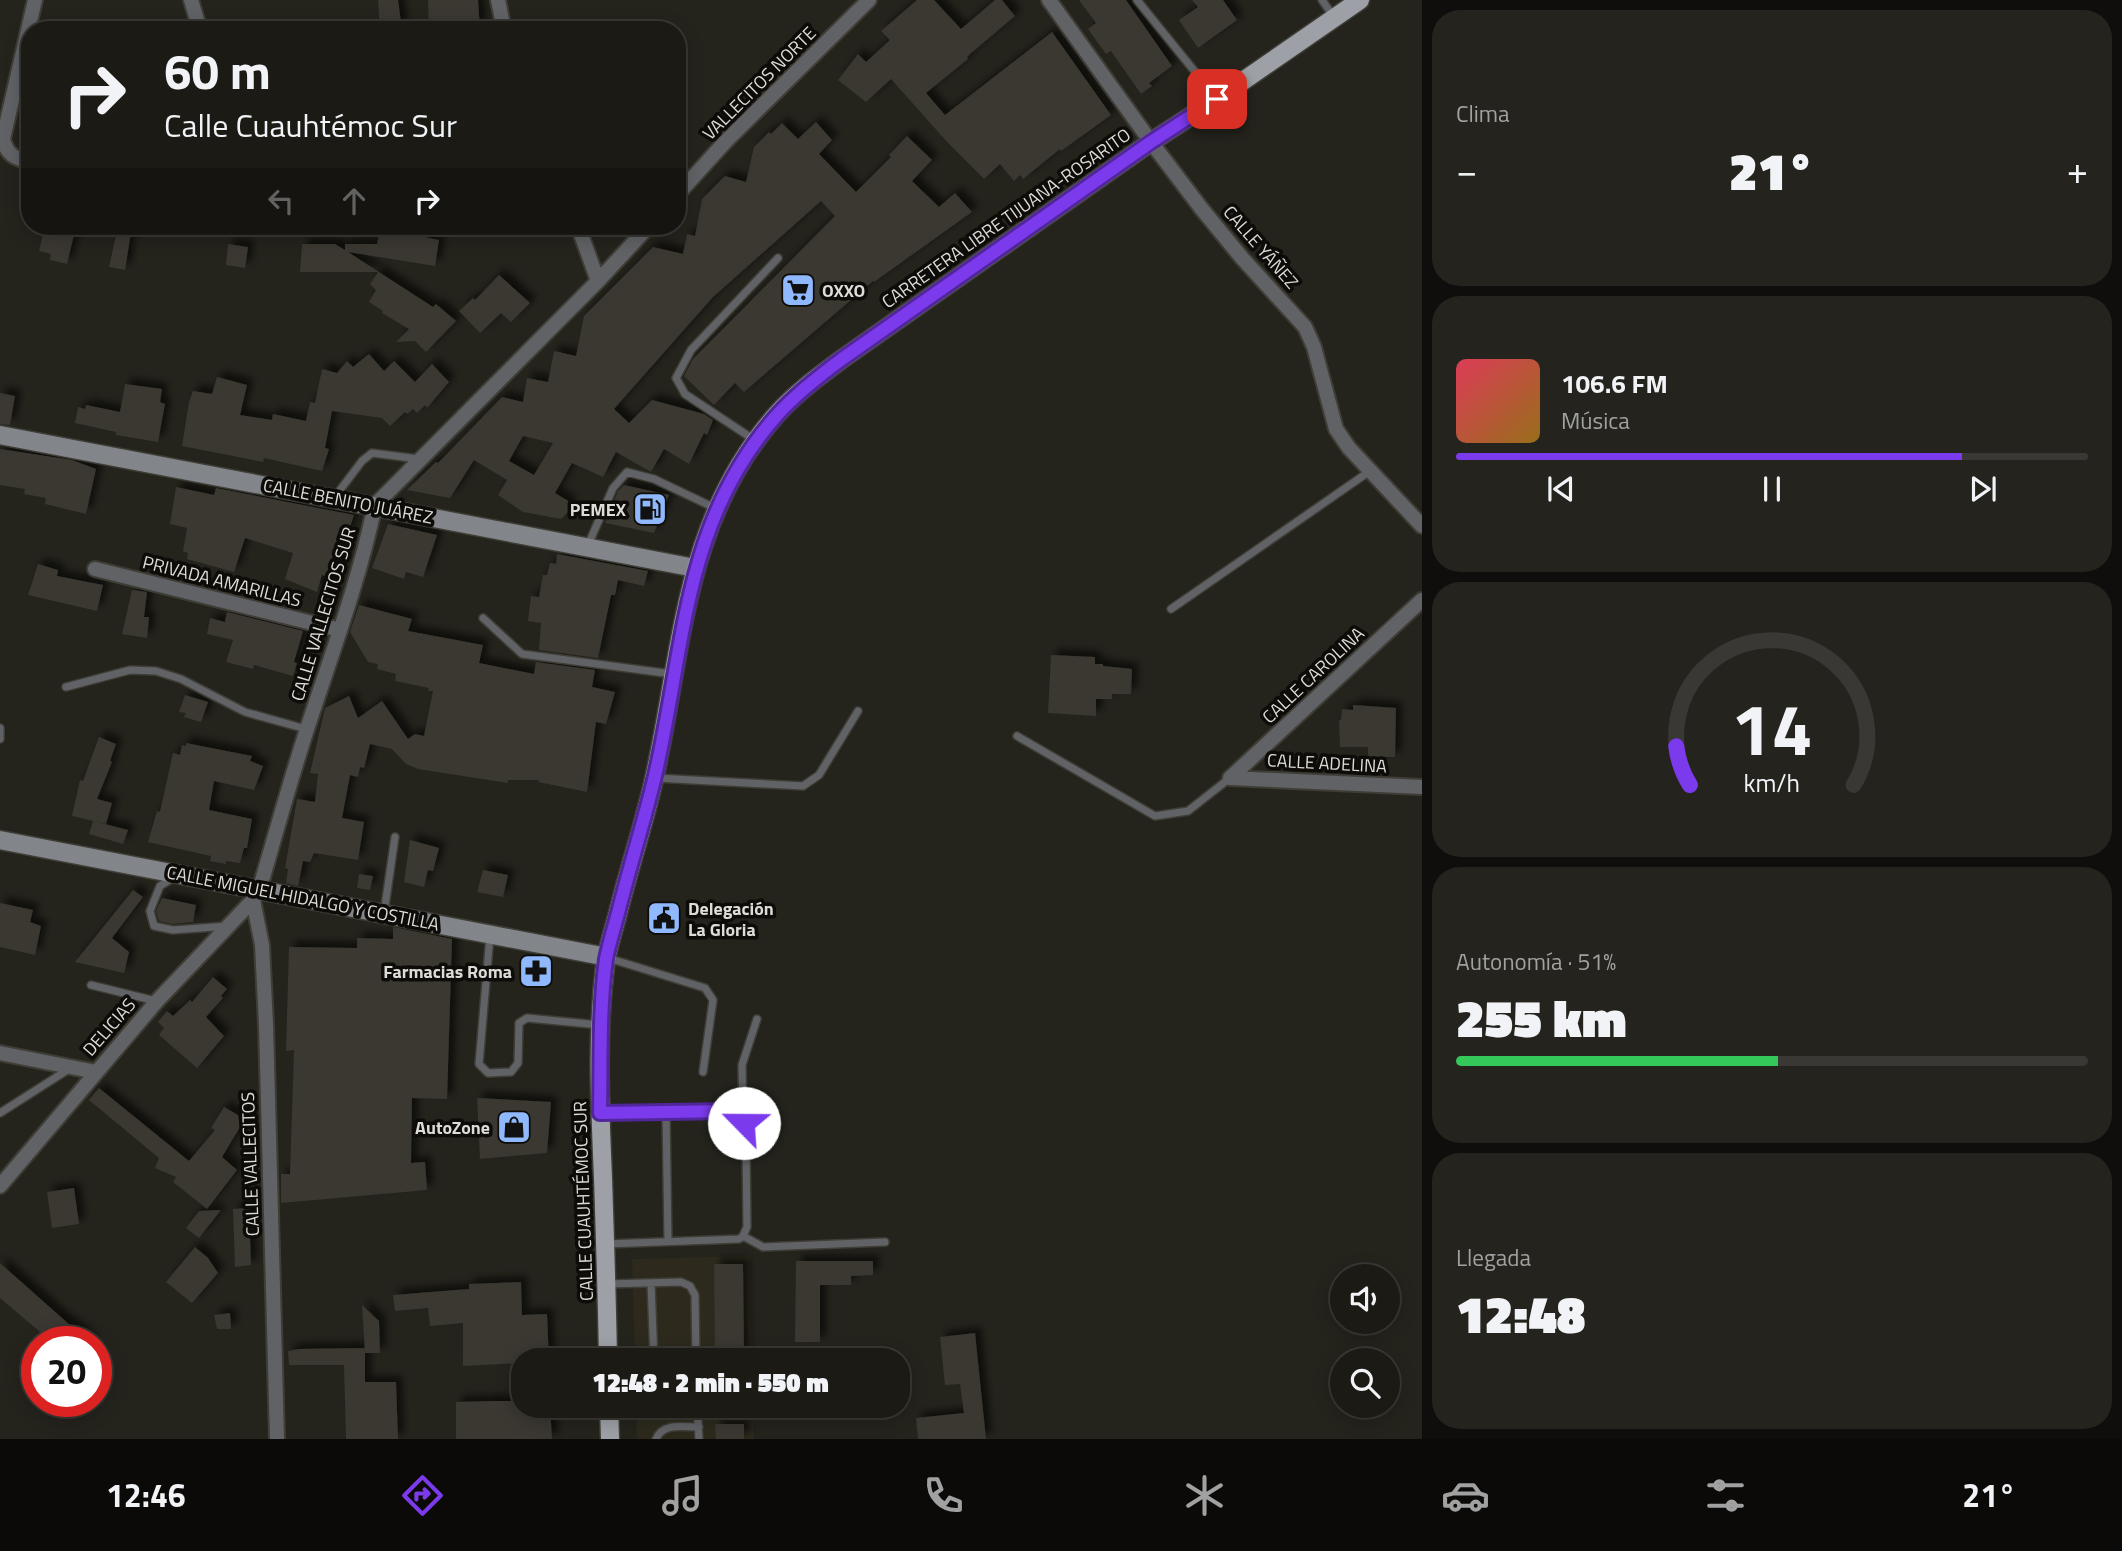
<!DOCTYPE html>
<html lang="es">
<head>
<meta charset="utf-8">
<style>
  :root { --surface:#1b1a15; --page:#24231e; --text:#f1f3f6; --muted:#a0a1a0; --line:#393834; --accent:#7c3aed }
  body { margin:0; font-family:"Titillium Web",sans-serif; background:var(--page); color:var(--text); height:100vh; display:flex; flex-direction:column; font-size:26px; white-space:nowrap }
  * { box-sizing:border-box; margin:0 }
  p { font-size:23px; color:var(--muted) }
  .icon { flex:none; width:38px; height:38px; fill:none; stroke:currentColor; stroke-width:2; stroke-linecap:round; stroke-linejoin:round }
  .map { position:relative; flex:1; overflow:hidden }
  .side { display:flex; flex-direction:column; gap:10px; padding:10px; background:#0f0e0c; width:700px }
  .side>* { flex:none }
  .hud { position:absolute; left:21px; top:21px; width:665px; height:214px; border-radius:28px; box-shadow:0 4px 18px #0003,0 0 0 2px var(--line); background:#1b1a15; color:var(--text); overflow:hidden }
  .controls { position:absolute; left:1330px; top:1264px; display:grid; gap:14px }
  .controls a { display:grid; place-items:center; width:70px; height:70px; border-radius:50%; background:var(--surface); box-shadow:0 4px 18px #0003,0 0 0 2px var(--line); font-size:35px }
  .speed { position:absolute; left:21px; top:1326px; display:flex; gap:14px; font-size:35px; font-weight:700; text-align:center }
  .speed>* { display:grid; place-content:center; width:91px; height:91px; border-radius:50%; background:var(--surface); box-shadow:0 4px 18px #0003,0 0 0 2px var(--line); line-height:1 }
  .speed .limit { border:10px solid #d22; background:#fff; color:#111 }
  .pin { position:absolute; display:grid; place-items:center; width:60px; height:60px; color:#fff; margin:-30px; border-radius:14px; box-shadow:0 4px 10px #0006 }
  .me { position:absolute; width:77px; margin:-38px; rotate:293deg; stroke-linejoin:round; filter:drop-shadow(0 0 5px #0008) }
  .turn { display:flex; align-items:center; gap:24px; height:147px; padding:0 28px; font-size:32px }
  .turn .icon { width:91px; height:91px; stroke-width:2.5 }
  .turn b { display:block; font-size:49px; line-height:60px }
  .lanes { display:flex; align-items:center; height:66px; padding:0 28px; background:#0003; justify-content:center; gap:35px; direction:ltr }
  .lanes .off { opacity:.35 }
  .big { font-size:52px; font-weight:800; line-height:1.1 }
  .side .card { flex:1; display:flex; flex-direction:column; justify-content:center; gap:10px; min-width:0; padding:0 24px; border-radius:28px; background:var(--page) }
  .side .dial { align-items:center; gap:0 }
  .dial svg { height:182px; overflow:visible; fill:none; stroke:var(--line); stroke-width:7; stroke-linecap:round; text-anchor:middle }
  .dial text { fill:var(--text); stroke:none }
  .song { display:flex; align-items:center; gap:21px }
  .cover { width:84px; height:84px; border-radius:10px; background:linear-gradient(135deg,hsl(350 70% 55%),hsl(40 70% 35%)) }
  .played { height:7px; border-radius:4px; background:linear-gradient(90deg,var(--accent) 80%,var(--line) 80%) }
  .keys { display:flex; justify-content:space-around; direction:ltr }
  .heat { display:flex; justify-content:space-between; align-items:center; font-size:38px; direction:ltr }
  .charge { height:10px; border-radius:5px; background:linear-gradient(90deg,#34c759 51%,var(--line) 0) }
  .trip { position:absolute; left:511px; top:1348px; width:399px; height:70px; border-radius:28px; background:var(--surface); box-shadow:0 4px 18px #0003,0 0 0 2px var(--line); font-weight:800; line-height:70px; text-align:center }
  .tab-bar { display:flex; height:112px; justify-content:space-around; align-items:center; background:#0b0a08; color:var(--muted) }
  .tab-bar .icon { width:49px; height:49px }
  .tab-bar .active { color:var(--accent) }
  .tab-bar b { font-size:32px; color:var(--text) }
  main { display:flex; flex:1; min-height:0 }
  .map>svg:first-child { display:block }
  .built { fill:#2d2a1d }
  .building { fill:#3a3831; fill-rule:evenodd; filter:url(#shadow) }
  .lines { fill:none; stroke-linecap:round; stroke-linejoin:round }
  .lane-casing { stroke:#3e3d36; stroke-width:10 }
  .street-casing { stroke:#3e3d36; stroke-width:18 }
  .secondary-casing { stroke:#3e3d36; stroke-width:21 }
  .primary-casing { stroke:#3e3d36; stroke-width:21 }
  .lane { stroke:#606265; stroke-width:7 }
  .street { stroke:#606265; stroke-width:14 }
  .secondary { stroke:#82858a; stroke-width:18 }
  .primary { stroke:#9da1a7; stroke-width:18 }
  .route-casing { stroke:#51269a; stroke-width:18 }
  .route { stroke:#7c3aed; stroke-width:12 }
  .labels { text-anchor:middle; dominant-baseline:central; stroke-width:7; stroke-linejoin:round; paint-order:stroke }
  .street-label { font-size:18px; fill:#dddcd8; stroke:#0d0c09 }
  .poi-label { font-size:18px; font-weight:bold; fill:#dddcd8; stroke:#0d0c09; text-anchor:end }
</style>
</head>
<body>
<main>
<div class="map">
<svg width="1422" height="1439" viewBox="0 0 1422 1439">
  <defs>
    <filter id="shadow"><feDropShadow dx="6" dy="-6" stdDeviation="3.5" flood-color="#0009"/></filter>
  </defs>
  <rect width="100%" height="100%" fill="#24231c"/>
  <path class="built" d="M749,1256L752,1360H635L632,1259Z
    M636,1405H753L754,1439H637Z"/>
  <path class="building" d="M378,0H398L402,30H380Z
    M428,0H478L480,30H429Z
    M917,0H934L961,29L995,0H1002L1015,16L970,54L967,57L968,59L926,93L945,115L1052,32L1111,115L1061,151L1060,149L1023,179L1020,175L1014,181L1000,164L984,179L948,143L891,79L866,102L838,80L858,54L866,62L890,40L881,31Z
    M1079,0H1126L1172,66L1149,83L1152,86L1141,94L1111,51L1106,54L1088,29L1096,23Z
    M1192,0H1223L1237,20L1198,48L1179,20L1198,7Z
    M816,122L832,140L819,154L856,192L891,157L889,155L907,136L932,160L912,181L939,207L955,193L972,212L874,282L873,281L744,392L735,383L714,405L684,376L693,359L835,216L821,201L713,297L614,409L629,423L652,400L704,414L713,420L707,435L704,433L689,464L664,449L651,472L616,452L603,477L572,463L555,493L570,502L568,505L572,508L561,519L523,512L498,495L507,480L474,460L450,498L407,490L436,462L438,463L502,397L523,402L527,378L548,382L554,351L576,356L584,316L653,247L683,254L687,234L695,236L702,199L725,176L746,182L754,147L769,132L771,134L782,123L798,139ZM523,436L553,443L534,475L509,461Z
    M45,226H76L67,264L50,260L51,254L39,251Z
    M118,226H132L125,270L109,267Z
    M381,226L415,232V235L439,240L435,266L348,252L433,307L436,304L456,321L426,352L415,341L396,342L409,329L382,313L383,311L369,302L376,290L370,284L378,272H300L302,244H335L345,250V244H377Z
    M228,244L248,247L245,268L226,265Z
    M499,275L530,303L511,322L501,313L480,333L459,311L473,298L475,300Z
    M369,354L384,371L394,361L415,382L432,364L449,382L427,408L425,405L417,413L413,409L407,414L405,412L390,426L382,418L332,411L325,448L329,449L322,471L264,458L263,462L182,446L189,402L193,391L212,394L217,377L247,385L240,415L272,420L273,414L306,421L310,402L315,403L322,369L337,373L347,361L353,367Z
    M125,384L162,389L160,402L165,404L158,442L116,435V432L75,423L78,407L85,409L86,405L120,412Z
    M0,393L15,396L10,425L0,424Z
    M0,449L72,460L96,469L86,514L45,504L46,498L24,494L25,489L0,485Z
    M624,485L669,495L654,533L605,523L618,491Z
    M176,487L214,495L216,488L354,515L337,565L336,564L331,578L322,575L317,592L285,579L293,553L245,538L234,572L187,559L188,553L183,551L187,528L170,524Z
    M388,524L437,535L423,577L406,572L404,579L372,568Z
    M557,554L648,571L644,586L618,580L615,595H611L598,658L539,650L541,623L528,621L531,596L539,597L543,575H547L550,563L556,564Z
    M38,564L58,570L57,576L103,585L97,611L28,595Z
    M132,590L147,592L144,617H149L147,638L122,634Z
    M359,605L412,619L408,631L483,645L479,663L534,674L536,662L595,670L592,687L615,692L606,724L596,722L587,792L538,782L539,780H508V783L418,769L406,764L392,749L370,744L364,768L360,767L358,777L350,775L342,818L364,822L358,860L314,853L310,862L303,861L298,886L286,883L288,869L285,868L297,799L315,802L318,774L310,773L325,708L349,696L358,718L382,701L408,739L415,734L424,736L433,691H428L429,688L395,681L396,674L377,669L378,664L368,662L350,632Z
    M227,612L303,631L294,662L297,663L293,676L254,665L253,669L226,662L233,640L207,634L210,618L225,622Z
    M1051,655L1095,657V664H1103V666L1132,669L1131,694H1112V699H1096V716L1048,713Z
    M185,695L208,702L201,722L184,717L186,713L179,712Z
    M1353,705L1396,708L1395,757H1368V747H1340L1339,720H1341L1342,709L1353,710Z
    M99,737L116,744L110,761L112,762L97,799L112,803L106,824L72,816L80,780L83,781Z
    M186,743L252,756L250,761L263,766L254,790L214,781L209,810L252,819L247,848H244L240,863L226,861V864L210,861L211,856L148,842L157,811L160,812L173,753L180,755L182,745L186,746Z
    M93,821L128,830L123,844L89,834Z
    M410,840L439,848L433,871L428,870L424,887L404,882Z
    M483,870L508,875L503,897L477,892Z
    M359,874L373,876L370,890L357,888Z
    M133,890L143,897L112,938L129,952L124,973L75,962Z
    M162,898L196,905L193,922L173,924L159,921L156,911Z
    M0,903L33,910L30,922L41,926L35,955L0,947Z
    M393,927L452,939L447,1099L412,1098L411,1163L425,1162L427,1190L281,1203V1174H290L294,1050L286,1051L289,947L357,948V938L393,939Z
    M213,977L227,989L221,996L223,998L206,1017L224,1036L197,1068L159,1035L164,1028L158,1022L167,1011L173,1016L190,1000L192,1002Z
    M99,1088L189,1161L215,1130L211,1128L224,1107L238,1115L240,1127L222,1157L237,1170L207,1209L173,1182L176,1177L155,1168L159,1158L89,1100Z
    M477,1098L551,1102L547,1153L480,1159Z
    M74,1188L79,1224L52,1228L47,1192Z
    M249,1208L251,1265L235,1267L233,1209Z
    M221,1210L199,1238L186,1228L199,1211Z
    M195,1247L208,1258L218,1273L192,1303L166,1282Z
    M796,1261H873V1275L851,1276V1285H820V1342H795Z
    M0,1263L71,1326L72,1325L93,1342H52L0,1298Z
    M714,1264H743L744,1360H715Z
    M521,1282L522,1315L547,1314L549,1360H523V1363L463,1366V1323L430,1326L428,1308L395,1311L393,1295L469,1289V1284Z
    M362,1305L379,1321L380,1353H365Z
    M230,1313L231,1329H217L214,1315Z
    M975,1333L986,1439H918L916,1418L964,1413L960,1384L945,1385L940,1337Z
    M365,1348V1382H396L398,1439H346L344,1365H289L288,1351L299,1349Z
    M493,1401H523V1405H550L552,1439H456V1402Z
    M715,1424H744V1439H716Z"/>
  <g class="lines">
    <g class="lane-casing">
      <path id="lane" d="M1137,0L1217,99
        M1322,0L1334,17
        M756,441L685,394L676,378L691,350L778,258
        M334,498L362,461L372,453L419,459
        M588,545L613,488L627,472L654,479L717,509
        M1171,609L1370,471
        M483,618L522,654L672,674
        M66,687L130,670L156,671L181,679L245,712L306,729
        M0,728V739
        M1017,736L1155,816L1188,811L1230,778
        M656,778L803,786L819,775L858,711
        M176,876L160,886L150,911L154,926L173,930L228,926
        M384,913L395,837
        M490,935L479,1064L488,1073L511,1072L518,1063L519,1023L527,1018L600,1025
        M608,958L705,988L713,1000L703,1072
        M91,985L156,1001
        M666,1112L668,1241
        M0,1113L69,1069
        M603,1113L736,1112L743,1118L746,1145L747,1227L743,1236L739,1239L606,1244
        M743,1117L742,1065L757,1019
        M743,1236L763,1247L885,1242
        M651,1283L654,1360
        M606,1284L681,1282L690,1286L695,1295L696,1360
        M697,1405L699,1439
        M656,1439C663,1422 684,1427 699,1427"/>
    </g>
    <g class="street-casing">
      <path id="street" d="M191,0L200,30
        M498,0L504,30
        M1049,0L1151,142L1201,208L1242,258L1305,327L1314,347L1336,429L1349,448L1422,526
        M30,162C14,158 7,155 3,139L35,0
        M677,195L726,141L869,0
        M578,226L598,281
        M95,569L340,630
        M1230,778L1422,600
        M1230,778L1422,787
        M0,1053L96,1072
        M0,1186L157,1001L253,900
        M277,1439L266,1025L262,945L253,900L259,891C275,836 290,781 308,726C332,653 359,581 375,505L598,281L649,226"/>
    </g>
    <g class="secondary-casing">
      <path id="secondary" d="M0,435L695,568
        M0,840L607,957"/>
    </g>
    <g class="primary-casing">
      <path id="primary" d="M608,1360C607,1299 605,1239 603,1178C600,1106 596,1032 606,959C609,944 614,928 618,913C629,868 644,824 654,779C683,649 683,520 777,414C796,393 819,376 842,359L1151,142L1217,99L1360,0
        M609,1405L610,1439"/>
    </g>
    <use href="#lane" class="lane"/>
    <use href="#street" class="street"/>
    <use href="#secondary" class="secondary"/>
    <use href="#primary" class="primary"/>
  </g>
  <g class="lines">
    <g class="route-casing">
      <path id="route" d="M744,1123L740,1114L731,1111L600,1113C601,1061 599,1010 606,959C609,944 614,928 618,913C629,869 643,825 654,780C685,649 682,521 778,414C797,393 819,376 842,359L1151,142L1217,99"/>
    </g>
    <use href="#route" class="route"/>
  </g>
  <defs>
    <g id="supermarket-square" transform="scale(1.75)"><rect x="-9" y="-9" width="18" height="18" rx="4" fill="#90b8fd" stroke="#0d0c09"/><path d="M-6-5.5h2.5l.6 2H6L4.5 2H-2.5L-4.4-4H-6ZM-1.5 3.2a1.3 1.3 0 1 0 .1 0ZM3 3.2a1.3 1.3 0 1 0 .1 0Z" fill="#111"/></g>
    <g id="fuel-square" transform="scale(1.75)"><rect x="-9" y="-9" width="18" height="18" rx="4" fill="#90b8fd" stroke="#0d0c09"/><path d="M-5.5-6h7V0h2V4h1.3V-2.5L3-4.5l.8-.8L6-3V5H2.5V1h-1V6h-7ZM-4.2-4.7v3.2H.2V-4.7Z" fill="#111"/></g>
    <g id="civic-square" transform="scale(1.75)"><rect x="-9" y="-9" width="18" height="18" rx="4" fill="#90b8fd" stroke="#0d0c09"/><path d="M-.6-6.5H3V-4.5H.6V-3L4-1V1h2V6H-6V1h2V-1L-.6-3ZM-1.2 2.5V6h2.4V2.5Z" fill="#111"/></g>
    <g id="pharmacy-square" transform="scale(1.75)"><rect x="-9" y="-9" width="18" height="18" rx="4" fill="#90b8fd" stroke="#0d0c09"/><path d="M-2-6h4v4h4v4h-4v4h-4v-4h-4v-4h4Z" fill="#111"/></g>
    <g id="shop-square" transform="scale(1.75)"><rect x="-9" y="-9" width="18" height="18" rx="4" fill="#90b8fd" stroke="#0d0c09"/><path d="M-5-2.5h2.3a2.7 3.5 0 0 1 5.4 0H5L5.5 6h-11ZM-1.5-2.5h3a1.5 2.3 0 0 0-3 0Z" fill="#111"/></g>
  </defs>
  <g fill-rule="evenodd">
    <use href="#supermarket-square" x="798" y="290"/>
    <use href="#fuel-square" x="650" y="509"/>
    <use href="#civic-square" x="664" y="918"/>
    <use href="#pharmacy-square" x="536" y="971"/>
    <use href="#shop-square" x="514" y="1127"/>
  </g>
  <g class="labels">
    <g class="street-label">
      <text transform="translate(759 83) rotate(-45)">VALLECITOS NORTE</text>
      <text transform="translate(1006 218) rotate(-35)">CARRETERA LIBRE TIJUANA-ROSARITO</text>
      <text transform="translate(1261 247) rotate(49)">CALLE YÁÑEZ</text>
      <text transform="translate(348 501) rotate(11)">CALLE BENITO JUÁREZ</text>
      <text transform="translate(222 581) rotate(14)">PRIVADA AMARILLAS</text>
      <text transform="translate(323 614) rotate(-73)">CALLE VALLECITOS SUR</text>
      <text transform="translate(1313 675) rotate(-43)">CALLE CAROLINA</text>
      <text transform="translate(1327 763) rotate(3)">CALLE ADELINA</text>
      <text transform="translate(303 898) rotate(11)">CALLE MIGUEL HIDALGO Y COSTILLA</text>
      <text transform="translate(109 1027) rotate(-49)">DELICIAS</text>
      <text transform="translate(250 1164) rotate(-92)">CALLE VALLECITOS</text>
      <text transform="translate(583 1201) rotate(-92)">CALLE CUAUHTÉMOC SUR</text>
    </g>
    <g class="poi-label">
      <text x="822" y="290" text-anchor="start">OXXO</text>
      <text x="626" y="509">PEMEX</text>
      <text x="688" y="908" text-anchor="start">Delegación<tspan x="688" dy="21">La Gloria</tspan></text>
      <text x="512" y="971">Farmacias Roma</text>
      <text x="490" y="1127">AutoZone</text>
    </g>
  </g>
</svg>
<div class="controls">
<a><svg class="icon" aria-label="sound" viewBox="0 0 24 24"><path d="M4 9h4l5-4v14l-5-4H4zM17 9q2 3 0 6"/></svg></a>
<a><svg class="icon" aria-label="search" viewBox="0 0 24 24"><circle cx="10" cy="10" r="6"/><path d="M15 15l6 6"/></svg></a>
</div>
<div class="speed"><div class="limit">20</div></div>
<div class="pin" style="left:1217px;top:99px;background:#d93025"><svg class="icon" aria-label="arrive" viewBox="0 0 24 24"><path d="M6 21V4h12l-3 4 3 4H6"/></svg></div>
<svg class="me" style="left:744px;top:1123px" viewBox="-20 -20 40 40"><circle r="19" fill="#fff"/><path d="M0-13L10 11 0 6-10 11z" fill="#7c3aed"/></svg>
<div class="trip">12:48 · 2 min · 550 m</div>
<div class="hud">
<div class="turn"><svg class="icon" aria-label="right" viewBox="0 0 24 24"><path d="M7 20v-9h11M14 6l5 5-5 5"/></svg><div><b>60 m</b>Calle Cuauhtémoc Sur</div></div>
<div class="lanes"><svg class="icon off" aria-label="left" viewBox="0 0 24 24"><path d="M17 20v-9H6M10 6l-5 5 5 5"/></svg><svg class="icon off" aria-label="ahead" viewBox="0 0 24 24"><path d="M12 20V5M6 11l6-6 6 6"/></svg><svg class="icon" aria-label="right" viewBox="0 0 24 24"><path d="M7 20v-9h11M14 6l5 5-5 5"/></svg></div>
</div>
</div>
<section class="side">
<div class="card"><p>Clima</p>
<div class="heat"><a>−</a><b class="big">21°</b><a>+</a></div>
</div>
<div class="card">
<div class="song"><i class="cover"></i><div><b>106.6 FM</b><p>Música</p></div></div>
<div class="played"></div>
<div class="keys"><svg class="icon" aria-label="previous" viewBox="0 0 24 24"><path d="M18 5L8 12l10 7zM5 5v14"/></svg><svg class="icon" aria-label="pause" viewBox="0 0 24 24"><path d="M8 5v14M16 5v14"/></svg><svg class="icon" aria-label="next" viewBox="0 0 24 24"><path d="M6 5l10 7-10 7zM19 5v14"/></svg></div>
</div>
<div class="card dial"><svg viewBox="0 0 100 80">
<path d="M14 69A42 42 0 1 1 86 69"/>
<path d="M14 69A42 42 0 0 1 8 52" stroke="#7c3aed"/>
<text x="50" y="56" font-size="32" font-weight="700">14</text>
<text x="50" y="72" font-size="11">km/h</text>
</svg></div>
<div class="card"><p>Autonomía · 51%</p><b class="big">255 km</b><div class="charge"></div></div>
<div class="card"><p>Llegada</p><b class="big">12:48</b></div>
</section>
</main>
<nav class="tab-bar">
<b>12:46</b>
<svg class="icon active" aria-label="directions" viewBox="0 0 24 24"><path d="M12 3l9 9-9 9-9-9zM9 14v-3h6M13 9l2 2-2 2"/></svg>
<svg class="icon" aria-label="music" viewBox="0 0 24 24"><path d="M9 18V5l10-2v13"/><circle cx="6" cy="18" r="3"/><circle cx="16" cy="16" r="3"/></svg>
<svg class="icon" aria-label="phone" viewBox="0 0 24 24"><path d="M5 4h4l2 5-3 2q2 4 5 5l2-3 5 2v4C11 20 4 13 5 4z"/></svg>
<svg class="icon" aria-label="climate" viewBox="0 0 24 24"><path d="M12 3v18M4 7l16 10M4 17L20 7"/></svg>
<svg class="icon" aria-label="car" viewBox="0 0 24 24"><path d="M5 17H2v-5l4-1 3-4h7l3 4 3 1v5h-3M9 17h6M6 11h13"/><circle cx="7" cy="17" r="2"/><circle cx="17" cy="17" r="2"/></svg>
<svg class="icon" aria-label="filters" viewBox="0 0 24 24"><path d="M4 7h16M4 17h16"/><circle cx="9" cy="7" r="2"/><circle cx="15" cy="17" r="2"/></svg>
<b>21°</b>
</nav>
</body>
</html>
